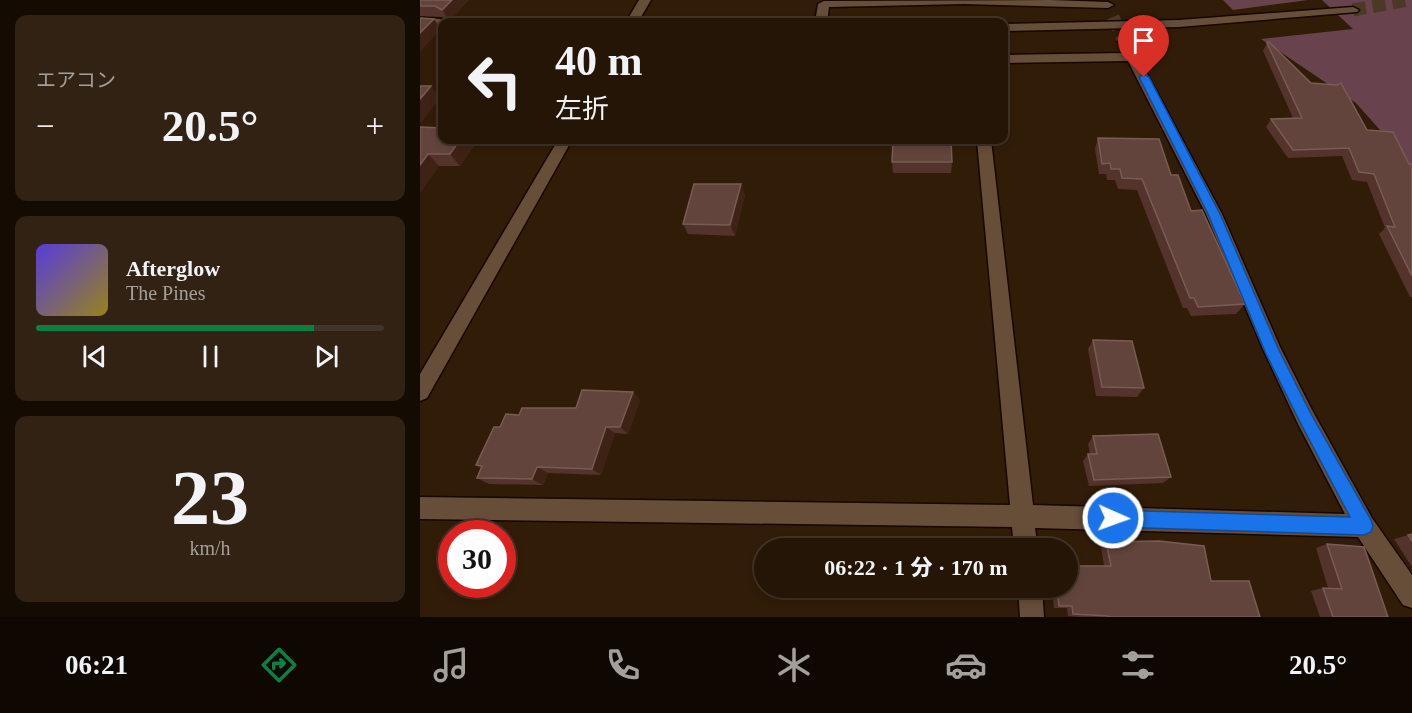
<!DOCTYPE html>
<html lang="ja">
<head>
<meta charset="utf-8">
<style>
  :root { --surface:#251506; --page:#312214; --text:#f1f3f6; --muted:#a39f9b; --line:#423428; --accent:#0b8043 }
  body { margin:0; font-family:"Times New Roman","Noto Sans JP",serif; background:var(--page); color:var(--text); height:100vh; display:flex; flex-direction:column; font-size:22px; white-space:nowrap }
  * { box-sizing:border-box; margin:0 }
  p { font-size:20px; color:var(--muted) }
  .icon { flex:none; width:33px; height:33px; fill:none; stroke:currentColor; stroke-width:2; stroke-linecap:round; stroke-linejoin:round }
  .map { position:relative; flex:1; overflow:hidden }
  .panel { display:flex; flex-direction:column; gap:15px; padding:15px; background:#140c03; width:420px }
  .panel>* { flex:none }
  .guide { position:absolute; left:18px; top:18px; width:570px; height:126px; border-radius:12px; box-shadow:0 3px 9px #0003,0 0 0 2px var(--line); background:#251506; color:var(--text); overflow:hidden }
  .speed { position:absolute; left:18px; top:520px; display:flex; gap:12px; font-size:30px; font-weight:700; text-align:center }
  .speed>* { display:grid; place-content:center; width:78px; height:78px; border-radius:50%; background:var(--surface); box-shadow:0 3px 9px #0003,0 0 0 2px var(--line); line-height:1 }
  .speed .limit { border:9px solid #d22; background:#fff; color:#111 }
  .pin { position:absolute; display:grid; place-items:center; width:51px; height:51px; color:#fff; margin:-62px -26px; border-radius:50% 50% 50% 0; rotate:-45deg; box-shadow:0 0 6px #0007 }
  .pin .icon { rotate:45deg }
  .me { position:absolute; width:66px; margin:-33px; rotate:92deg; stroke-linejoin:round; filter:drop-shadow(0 0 4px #0008) }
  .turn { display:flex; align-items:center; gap:21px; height:126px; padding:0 18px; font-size:27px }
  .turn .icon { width:78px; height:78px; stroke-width:2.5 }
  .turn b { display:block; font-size:42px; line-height:51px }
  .big { font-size:45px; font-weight:800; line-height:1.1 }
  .panel .widget { flex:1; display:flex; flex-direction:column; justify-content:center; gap:9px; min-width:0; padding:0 21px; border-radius:12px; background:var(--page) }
  .panel .dial { align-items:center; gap:0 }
  .dial b { font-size:78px; line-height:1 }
  .song { display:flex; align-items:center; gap:18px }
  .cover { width:72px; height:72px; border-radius:9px; background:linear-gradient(135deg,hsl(250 70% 55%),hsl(50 70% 35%)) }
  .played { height:6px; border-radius:3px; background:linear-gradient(90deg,var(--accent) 80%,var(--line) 80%) }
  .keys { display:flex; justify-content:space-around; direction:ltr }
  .heat { display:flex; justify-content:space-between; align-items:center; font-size:33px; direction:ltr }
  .trip { position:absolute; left:334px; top:538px; width:324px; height:60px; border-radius:30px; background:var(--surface); box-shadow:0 3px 9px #0003,0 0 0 2px var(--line); font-weight:800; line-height:60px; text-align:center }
  .dock { display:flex; height:96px; justify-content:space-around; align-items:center; background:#0f0802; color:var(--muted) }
  .dock .icon { width:42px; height:42px }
  .dock .selected { color:var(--accent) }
  .dock b { font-size:27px; color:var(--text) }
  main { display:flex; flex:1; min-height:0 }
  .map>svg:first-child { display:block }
  .forest { fill:#68434d }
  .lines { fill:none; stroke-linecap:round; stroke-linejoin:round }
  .minor-tunnel { stroke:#4c3826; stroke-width:13; stroke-dasharray:13 7; stroke-linecap:butt }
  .minor-casing { stroke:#180600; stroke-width:3 }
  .minor { fill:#664e39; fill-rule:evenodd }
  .wall { fill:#53332b }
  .shaded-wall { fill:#3f2216 }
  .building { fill:#63443d; stroke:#785c53; stroke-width:1.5 }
  .route { fill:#1a73e8; stroke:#114b97; stroke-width:1.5 }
</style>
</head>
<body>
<main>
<section class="panel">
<div class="widget"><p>エアコン</p>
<div class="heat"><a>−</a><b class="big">20.5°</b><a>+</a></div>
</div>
<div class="widget">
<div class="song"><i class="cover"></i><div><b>Afterglow</b><p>The Pines</p></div></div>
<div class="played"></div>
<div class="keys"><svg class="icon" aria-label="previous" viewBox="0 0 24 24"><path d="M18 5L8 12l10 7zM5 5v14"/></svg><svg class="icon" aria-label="pause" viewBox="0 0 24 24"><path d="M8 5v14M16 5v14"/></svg><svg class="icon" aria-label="next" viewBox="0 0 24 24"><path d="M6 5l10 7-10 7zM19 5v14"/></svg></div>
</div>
<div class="widget dial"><b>23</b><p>km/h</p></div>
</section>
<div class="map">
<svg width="992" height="617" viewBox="0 0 992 617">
  <rect width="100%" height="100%" fill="#311c08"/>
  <path class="forest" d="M803,0H888L813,10Z
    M902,0H992V166L936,103L841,39L933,29Z"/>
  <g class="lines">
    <path class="minor-tunnel" d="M933,10L989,0
      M551,17L552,22
      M693,17L704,42"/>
    <g class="minor-casing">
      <path id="minor" d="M219,0H231L218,22H206Z
        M630,0L688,2L694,5L688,8L544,4L409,7L407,22H395L398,4L404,1Z
        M933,7L939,10L937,12L759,27L584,31V24L759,20Z
        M0,18L22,19L28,22H22V27L0,26Z
        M704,38L710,42L802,214L860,347L892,410L952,518L992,575V608L983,605L938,537L615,528L618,549H594L592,527L0,519V497L590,505L557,140H571L613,505L925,514L878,424L843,349L786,214L708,61L584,63V55L704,53L698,42Z
        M138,140H152L7,398L0,401V374Z
        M598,588H622L624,617H600Z"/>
    </g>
    <use href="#minor" class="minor"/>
  </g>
  <path class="wall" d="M0,0H49L29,21L22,17L0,16Z
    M847,43L891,83L947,130L989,164H992V297H990L959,234L965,228L947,182L932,180L922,156L868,158L846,127L851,119L873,118L843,51Z
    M0,127L58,140L40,166H19L0,193Z
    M678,138L751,175L825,304L816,314L771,316L767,308H763L717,190L698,189L695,180H687L686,174H679L675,149Z
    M472,162H532L531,173H473Z
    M321,184L325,195L315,236L268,234L263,224Z
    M673,340L724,388L717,397L676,396L668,349Z
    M220,400L208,434L195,433L181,475L128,473L123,485L69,484L57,478L61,468L56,465L80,427L99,415Z
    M673,436L751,477L743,483L669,486L663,461L668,454H670L668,444Z
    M992,534V567L974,539Z
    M686,542L791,581L840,617H660L648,616L647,608H634L632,588H648L684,566L681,546Z
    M907,544L968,617H900L891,591L903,588H908L896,548Z"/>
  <path class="shaded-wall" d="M32,0H49L29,21L22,10Z
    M14,19L21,29L0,52V33Z
    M11,86L20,98L0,124V99Z
    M40,140H58L40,166L30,154Z
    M8,154L19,166L0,193V165Z
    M321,184L325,195L315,236L310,225Z
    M213,392L220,400L208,434L200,427Z
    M186,427L195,433L181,475L172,469Z
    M117,467L128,473L123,485L112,479Z"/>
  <path class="building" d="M0,0H32L22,10L15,6H0Z
    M0,18L14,19L0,33Z
    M849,42L891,83L917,85L921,83L947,130L973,132L989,164H992V276L967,226L975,227L954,174L939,172L929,148L873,150L851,119L882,118L847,43Z
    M0,86H11L0,99Z
    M0,127L22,128V140H40L30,154H8L0,165Z
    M678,138L739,139L751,175H758L771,211L782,210L825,304L778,307L774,298H770L722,179L702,178L700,169H691L690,163L682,164Z
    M473,140H531L532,162H472Z
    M274,184H321L310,225L263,224Z
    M673,340L712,341L724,388L682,387Z
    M162,390L213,392L200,427H186L172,469L117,467L112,479L57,478L62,466L56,465L74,427H80L86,414L99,415L102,408H156Z
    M738,434L751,477L674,480L668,454H677L673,436Z
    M992,534V541L988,535Z
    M739,541L784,546L791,581H829L840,617H688V616L653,614L652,606H639L637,588H648V566H691L686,542Z
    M907,544L944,547L968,617H913L903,588L922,589Z"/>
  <path class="route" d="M724,74L729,77L800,214L858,348L890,412L951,520L953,526L951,532L944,535L693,527L687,524L685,518L687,512L693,510L930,517L880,422L846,354L788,214L719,77Z"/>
</svg>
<div class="speed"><div class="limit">30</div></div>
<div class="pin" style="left:724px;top:77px;background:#d93025"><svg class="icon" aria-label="arrive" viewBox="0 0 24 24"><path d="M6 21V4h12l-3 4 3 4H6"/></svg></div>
<svg class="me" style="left:693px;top:518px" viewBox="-20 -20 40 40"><circle r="17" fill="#1a73e8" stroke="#fff" stroke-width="3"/><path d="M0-11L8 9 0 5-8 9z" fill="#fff"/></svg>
<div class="trip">06:22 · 1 分 · 170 m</div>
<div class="guide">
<div class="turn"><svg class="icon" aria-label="left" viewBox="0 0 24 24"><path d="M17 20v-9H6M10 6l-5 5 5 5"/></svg><div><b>40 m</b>左折</div></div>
</div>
</div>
</main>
<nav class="dock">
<b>06:21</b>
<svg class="icon selected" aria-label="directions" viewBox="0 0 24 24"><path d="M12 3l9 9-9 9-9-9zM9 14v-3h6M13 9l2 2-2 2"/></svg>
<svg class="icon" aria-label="music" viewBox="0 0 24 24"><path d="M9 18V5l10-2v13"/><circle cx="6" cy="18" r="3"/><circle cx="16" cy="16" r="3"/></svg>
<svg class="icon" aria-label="phone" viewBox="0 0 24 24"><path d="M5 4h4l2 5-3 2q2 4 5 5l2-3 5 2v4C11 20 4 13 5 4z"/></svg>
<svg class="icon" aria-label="climate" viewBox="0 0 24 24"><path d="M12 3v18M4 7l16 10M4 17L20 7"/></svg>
<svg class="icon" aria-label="car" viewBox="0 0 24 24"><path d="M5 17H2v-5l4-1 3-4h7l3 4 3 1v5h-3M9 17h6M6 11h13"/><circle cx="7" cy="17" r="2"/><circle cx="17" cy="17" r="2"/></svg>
<svg class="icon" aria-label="filters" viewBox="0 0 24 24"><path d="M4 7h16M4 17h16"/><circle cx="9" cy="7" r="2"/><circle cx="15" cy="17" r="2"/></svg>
<b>20.5°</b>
</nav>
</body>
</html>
